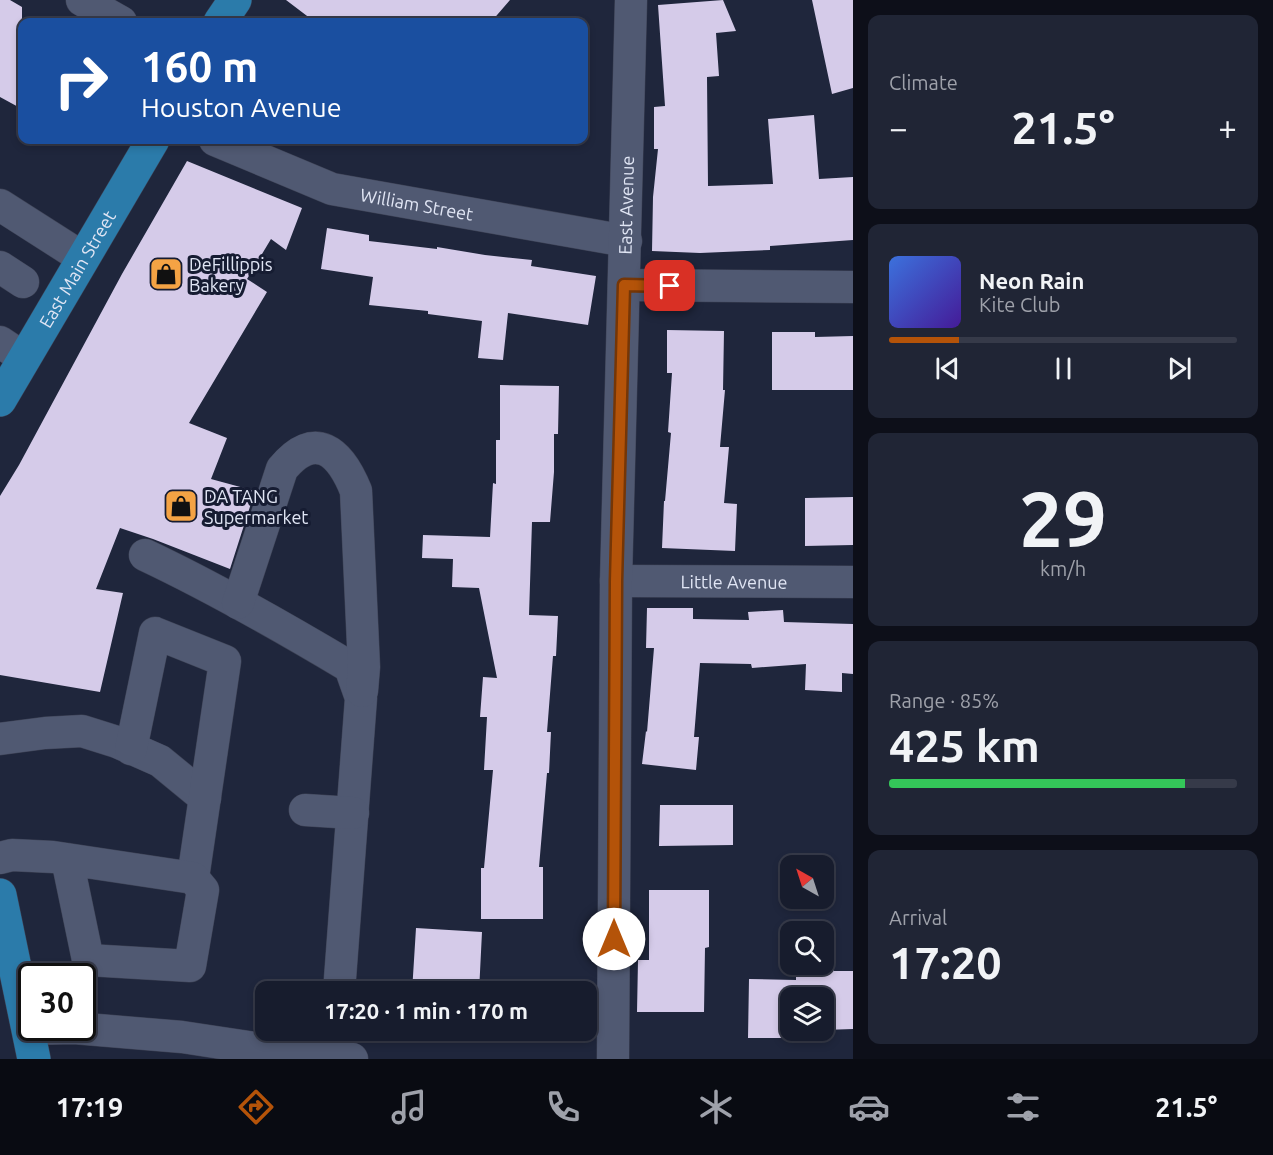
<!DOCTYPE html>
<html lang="en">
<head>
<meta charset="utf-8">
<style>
  :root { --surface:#171c2d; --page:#202535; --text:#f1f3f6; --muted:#9ea1aa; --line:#363a49; --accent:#b45309 }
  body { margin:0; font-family:Ubuntu,sans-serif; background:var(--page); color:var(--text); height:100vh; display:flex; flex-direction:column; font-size:22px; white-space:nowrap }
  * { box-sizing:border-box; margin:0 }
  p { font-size:20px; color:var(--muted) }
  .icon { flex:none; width:33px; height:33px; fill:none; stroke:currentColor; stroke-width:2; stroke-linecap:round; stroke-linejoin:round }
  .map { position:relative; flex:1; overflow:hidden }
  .side { display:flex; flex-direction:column; gap:15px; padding:15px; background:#0d0f19; width:420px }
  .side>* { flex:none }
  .top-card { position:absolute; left:18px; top:18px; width:570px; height:126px; border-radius:12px; box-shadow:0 3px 9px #0003,0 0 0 2px var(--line); background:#1a4fa0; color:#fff; overflow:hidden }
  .needle { width:39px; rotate:321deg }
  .tools { position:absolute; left:780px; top:855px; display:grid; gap:12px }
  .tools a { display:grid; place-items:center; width:54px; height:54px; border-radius:12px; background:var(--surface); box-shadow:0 3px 9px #0003,0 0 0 2px var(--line); font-size:30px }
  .speed { position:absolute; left:18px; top:963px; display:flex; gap:12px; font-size:30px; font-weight:700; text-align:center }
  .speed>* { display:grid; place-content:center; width:78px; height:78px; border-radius:50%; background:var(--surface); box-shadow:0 3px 9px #0003,0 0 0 2px var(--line); line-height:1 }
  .speed .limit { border:3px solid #111; border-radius:9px; background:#fff; color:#111 }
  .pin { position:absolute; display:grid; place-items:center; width:51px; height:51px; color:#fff; margin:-26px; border-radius:12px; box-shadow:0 3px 9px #0006 }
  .me { position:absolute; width:66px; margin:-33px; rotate:0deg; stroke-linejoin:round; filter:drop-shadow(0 0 4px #0008) }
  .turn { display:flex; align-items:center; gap:21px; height:126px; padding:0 24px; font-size:27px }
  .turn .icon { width:78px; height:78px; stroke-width:2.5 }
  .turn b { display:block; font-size:42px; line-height:51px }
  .big { font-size:45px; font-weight:700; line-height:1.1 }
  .side .tile { flex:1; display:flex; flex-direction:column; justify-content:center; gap:9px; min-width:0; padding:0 21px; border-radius:12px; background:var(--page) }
  .side .dial { align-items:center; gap:0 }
  .dial b { font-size:78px; line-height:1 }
  .song { display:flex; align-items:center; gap:18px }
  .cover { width:72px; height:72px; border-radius:9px; background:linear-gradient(135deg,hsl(220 70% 55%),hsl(260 70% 35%)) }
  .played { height:6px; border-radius:3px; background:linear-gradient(90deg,var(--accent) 20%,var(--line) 20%) }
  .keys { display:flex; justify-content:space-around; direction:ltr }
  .heat { display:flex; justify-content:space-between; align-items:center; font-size:33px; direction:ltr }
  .charge { height:9px; border-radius:4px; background:linear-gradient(90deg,#34c759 85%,var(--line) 0) }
  .trip { position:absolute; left:255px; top:981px; width:342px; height:60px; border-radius:12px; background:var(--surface); box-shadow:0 3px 9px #0003,0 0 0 2px var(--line); font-weight:700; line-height:60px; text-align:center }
  .tabs { display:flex; height:96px; justify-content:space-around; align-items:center; background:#090b12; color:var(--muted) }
  .tabs .icon { width:42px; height:42px }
  .tabs .selected { color:var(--accent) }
  .tabs b { font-size:27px; color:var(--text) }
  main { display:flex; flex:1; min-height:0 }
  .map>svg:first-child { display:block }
  .building { fill:#d5cbe9 }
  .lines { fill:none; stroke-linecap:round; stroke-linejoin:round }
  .minor-casing { stroke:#3d4255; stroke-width:33 }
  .major-casing { stroke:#3d4255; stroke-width:34 }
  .minor { stroke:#505972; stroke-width:32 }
  .major { stroke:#2b7baa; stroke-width:33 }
  .route-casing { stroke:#753606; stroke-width:15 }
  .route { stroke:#b45309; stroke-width:10 }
  .labels { text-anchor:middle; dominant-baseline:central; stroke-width:6; stroke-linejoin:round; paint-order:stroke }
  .street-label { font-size:18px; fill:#e0e5f4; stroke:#161c32 }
  .poi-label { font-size:18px; fill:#e0e5f4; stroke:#161c32; text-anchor:start }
</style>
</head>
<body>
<main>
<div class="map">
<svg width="853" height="1059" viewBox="0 0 853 1059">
  <rect width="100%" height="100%" fill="#1f263c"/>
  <path class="building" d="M0,0H10L22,7V109L0,97Z
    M286,0H510L491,22H315Z
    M723,0L736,31L716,33L719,76L707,77L708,186L773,184L768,119L814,115L819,179L853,177V240L770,246V250L700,253L652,251L653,197L658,149H654V107L665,106L658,5Z
    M812,0H853V88L832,94Z
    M187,161L302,208L286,250L271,239L247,279L267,292L189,423L227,438L211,479L255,491L230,569L153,539L120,528L96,589L123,593L100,692L0,675V496L19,465L122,274Z
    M327,228L369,235V241L437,249V247L485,255L532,260L531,266L596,276L588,325L508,313L503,360L478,358L482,321L428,314V311L369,305L373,277L321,269Z
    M667,330L724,331L723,390H725L720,447H729L724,503L737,504L735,551L662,548L664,501H665L671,433L668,432L672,373H667Z
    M772,332H815V337L853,336V390H772Z
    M500,385L559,386L558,434H554V472L550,522H532L529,615L558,616L556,656H553L547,732H551L549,773H547L539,867H543V919H481V868H484L493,770H484L487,717H480L483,677L497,678L479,588L452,587L453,559L422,558L423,535L490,537L493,483L496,484V440H500Z
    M853,497V545L805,546V498Z
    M647,608H693V619L749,620L748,612L783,610L784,622L853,624V674L842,673V692L805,690L806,664L752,668L751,664L700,663L694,737H699L696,770L642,764L646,731L647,732L654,648H646Z
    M660,805H733V845L659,846Z
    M649,890H709V947L705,948L704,1012H637L638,960H649Z
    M416,928L482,932L479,992H412Z
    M834,969V971H853V1029L824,1030V998H790V1030H812L788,1031V1038H748L749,979L796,980V970Z"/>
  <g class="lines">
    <g class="minor-casing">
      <g id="minor">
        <path d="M82,0L121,22"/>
        <path id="s1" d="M215,140L332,189L626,241"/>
        <path d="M0,205L83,258"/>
        <path d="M0,267L23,282"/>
        <path d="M624,285L853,287"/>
        <path d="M0,342L24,358"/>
        <path d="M145,555C215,588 283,627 350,667L361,698L339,992"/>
        <path id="s2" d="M616,581L853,582"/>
        <path d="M238,603L282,469C315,429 340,451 356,491L364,667L362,691"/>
        <path d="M0,739L45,733L82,731L117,742L160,761L205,798"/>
        <path d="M131,749L155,633L225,661L193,878"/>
        <path d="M305,810L353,813"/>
        <path d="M0,858L12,855L53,857L193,878L203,890L190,966L88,960L67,859"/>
        <path d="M29,1029L74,1028L182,1037L274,1051L352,1059"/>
        <path id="s3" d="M613,1059L616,581L631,0"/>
      </g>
    </g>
    <g class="major-casing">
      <g id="major">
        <path d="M220,22L235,0"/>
        <path id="s4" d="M0,400L153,140"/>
        <path d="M0,895L34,1059"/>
      </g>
    </g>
    <use href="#minor" class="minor"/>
    <use href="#major" class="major"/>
  </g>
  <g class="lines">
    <g class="route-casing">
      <path id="route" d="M614,939L616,581L624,285L670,286"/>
    </g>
    <use href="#route" class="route"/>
  </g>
  <defs>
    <g id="shop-square" transform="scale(1.725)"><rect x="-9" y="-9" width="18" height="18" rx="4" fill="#f4a344" stroke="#161c32"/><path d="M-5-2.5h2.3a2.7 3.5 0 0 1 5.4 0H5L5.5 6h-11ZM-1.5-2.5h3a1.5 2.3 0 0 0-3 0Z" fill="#111"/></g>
  </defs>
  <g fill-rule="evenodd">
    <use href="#shop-square" x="166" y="274"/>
    <use href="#shop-square" x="181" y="506"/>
  </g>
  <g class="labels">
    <g class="street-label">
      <text stroke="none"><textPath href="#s1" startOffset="213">William Street</textPath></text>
      <text stroke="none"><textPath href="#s3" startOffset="854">East Avenue</textPath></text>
      <text stroke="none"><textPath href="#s4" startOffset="152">East Main Street</textPath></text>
      <text stroke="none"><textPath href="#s2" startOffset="118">Little Avenue</textPath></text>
    </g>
    <g class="poi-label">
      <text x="189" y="264">DeFillippis<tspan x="189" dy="21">Bakery</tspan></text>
      <text x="204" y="496">DA TANG<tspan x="204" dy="21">Supermarket</tspan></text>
    </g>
  </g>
</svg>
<div class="tools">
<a><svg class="needle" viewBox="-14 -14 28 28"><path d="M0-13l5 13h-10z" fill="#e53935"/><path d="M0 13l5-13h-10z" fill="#9ea1aa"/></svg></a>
<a><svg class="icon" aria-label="search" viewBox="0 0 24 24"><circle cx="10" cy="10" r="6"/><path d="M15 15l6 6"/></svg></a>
<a><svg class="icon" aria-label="layers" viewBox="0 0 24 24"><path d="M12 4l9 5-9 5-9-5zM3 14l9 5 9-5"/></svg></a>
</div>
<div class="speed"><div class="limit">30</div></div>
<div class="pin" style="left:670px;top:286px;background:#d93025"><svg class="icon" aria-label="arrive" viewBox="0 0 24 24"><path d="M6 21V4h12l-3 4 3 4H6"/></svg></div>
<svg class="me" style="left:614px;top:939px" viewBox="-20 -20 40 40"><circle r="19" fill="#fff"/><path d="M0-13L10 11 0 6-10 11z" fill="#b45309"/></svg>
<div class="trip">17:20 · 1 min · 170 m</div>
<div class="top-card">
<div class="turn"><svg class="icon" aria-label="right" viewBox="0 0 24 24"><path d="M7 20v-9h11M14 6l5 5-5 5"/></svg><div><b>160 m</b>Houston Avenue</div></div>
</div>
</div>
<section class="side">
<div class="tile"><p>Climate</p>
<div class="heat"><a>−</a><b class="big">21.5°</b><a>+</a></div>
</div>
<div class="tile">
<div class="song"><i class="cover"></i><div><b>Neon Rain</b><p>Kite Club</p></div></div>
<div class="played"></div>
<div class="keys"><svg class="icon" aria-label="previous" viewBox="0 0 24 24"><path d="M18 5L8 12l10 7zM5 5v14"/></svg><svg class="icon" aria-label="pause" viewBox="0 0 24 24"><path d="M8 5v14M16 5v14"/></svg><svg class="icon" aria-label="next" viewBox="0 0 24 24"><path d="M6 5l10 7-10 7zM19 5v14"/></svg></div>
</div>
<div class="tile dial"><b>29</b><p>km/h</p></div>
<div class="tile"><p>Range · 85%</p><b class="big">425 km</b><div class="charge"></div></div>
<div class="tile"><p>Arrival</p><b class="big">17:20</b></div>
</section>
</main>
<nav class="tabs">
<b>17:19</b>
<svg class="icon selected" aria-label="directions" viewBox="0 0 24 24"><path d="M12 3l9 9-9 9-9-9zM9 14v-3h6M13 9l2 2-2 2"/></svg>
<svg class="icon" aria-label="music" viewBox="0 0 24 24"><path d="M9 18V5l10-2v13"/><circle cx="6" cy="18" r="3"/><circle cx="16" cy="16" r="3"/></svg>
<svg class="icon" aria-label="phone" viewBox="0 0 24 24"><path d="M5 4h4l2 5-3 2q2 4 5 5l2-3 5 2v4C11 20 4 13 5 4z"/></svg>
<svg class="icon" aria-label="climate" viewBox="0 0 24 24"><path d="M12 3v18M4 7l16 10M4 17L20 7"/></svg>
<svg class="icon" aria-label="car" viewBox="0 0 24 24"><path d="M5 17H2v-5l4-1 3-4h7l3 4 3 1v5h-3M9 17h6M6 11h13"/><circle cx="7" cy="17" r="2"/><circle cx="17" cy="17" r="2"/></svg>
<svg class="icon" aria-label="filters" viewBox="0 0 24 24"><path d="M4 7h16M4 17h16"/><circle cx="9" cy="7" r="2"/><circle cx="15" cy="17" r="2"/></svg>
<b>21.5°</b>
</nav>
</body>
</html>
